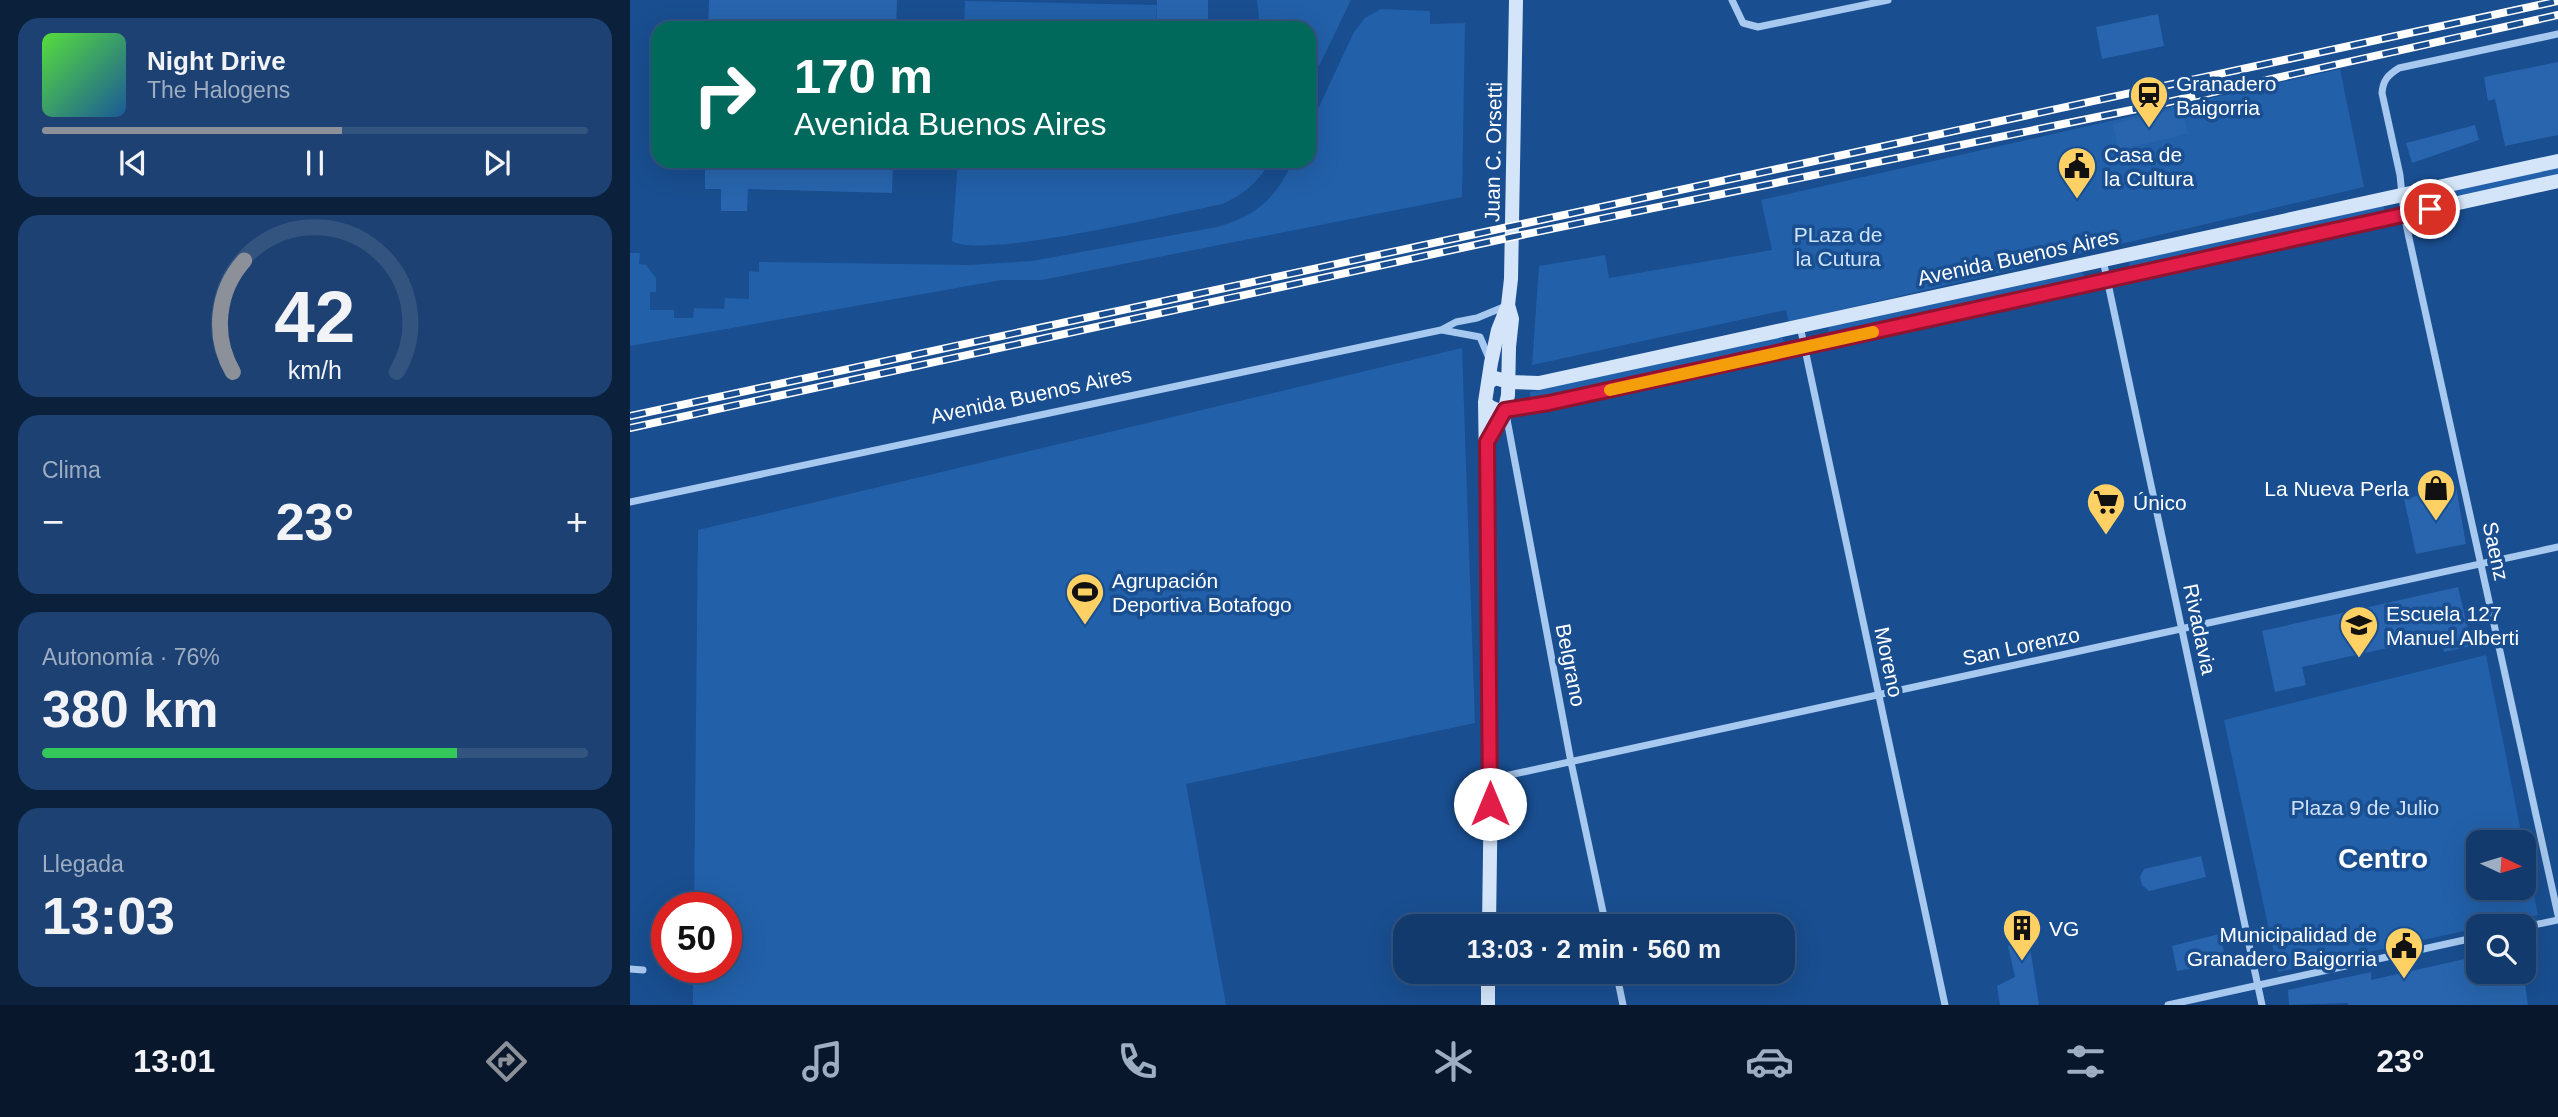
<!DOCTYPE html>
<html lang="es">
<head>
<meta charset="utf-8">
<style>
  :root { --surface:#133a6c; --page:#1c4172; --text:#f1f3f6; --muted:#9dadc2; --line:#32547f; --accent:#8c9099 }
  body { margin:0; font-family:Helvetica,sans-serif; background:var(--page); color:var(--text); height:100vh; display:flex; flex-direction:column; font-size:26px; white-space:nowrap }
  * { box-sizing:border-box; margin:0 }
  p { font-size:23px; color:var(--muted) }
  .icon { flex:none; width:38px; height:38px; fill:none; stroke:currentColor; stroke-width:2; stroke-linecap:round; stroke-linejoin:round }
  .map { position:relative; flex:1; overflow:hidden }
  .sheet { display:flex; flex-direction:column; gap:18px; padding:18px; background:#0a203b; width:630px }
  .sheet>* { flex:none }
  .hud { position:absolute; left:21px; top:21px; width:665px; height:147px; border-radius:21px; box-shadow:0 7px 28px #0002,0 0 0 2px var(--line); background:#00695c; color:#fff; overflow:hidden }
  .needle { width:46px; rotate:94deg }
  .fabs { position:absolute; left:1836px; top:830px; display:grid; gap:14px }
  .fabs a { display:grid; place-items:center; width:70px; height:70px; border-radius:14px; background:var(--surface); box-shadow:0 7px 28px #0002,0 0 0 2px var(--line); font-size:35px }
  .speed { position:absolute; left:21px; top:892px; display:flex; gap:14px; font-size:35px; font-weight:700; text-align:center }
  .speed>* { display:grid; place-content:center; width:91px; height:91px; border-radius:50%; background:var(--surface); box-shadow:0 7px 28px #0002,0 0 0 2px var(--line); line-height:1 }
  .speed .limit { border:10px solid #d22; background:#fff; color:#111 }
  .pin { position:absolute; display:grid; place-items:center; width:60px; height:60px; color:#fff; margin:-30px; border:4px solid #fff; border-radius:50%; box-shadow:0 2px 7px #0007 }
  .me { position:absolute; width:77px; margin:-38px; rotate:0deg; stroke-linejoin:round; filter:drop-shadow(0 0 5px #0008) }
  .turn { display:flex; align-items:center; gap:24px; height:147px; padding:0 28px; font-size:32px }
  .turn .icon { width:91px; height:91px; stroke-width:2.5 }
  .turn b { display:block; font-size:49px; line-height:60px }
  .big { font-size:52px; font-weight:700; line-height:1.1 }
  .sheet .card { flex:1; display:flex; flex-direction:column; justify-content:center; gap:10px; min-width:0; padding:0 24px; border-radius:21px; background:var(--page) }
  .sheet .dial { align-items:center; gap:0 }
  .dial svg { height:182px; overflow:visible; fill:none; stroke:var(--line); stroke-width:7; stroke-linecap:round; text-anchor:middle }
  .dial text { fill:var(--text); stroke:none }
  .song { display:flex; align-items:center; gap:21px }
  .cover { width:84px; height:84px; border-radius:10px; background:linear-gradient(135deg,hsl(110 70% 55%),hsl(210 70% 35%)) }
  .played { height:7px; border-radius:4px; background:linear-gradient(90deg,var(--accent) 55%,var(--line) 55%) }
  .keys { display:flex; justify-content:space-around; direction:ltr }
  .heat { display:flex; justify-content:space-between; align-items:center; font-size:38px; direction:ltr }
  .charge { height:10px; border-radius:5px; background:linear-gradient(90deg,#34c759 76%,var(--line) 0) }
  .trip { position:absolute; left:763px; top:914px; width:402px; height:70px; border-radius:21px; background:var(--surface); box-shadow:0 7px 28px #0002,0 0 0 2px var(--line); font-weight:700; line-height:70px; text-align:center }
  .dock { display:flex; height:112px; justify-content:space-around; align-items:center; background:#08172b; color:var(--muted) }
  .dock .icon { width:49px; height:49px }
  .dock .active { color:var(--accent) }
  .dock b { font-size:32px; color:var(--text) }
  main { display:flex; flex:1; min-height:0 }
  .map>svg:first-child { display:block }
  .green { fill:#2260a9 }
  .building { fill:#2865ae }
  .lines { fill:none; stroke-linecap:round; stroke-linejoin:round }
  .street { stroke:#a7c8ef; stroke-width:7 }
  .secondary { stroke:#d4e5fa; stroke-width:14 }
  .rail-casing { stroke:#fff; stroke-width:8 }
  .rail { stroke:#194e90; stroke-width:5; stroke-dasharray:16; stroke-linecap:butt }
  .route-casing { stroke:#92132f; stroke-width:18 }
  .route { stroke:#e11d48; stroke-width:12 }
  .slow { stroke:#f59e0b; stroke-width:12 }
  .labels { text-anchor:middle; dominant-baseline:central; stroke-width:7; stroke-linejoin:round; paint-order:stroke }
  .poi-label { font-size:21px; fill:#fff; stroke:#194e90; text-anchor:start }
  .street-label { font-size:21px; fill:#fff; stroke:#194e90 }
  .park-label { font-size:21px; fill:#cde2fb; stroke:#194e90 }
  .district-label { font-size:28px; font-weight:bold; fill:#fff; stroke:#194e90 }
</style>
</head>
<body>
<main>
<section class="sheet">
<div class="card">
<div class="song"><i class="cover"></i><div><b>Night Drive</b><p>The Halogens</p></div></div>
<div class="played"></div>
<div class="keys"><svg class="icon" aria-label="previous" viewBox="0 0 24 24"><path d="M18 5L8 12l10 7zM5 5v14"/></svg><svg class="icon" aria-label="pause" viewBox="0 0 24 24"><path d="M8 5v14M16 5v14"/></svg><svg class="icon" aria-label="next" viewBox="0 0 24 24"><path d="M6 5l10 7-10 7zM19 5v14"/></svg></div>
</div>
<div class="card dial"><svg viewBox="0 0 100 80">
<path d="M14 69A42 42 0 1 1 86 69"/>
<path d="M14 69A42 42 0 0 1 19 20" stroke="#8c9099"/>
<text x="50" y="56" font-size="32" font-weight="700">42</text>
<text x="50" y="72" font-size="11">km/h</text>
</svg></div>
<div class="card"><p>Clima</p>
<div class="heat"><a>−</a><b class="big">23°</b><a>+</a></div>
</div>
<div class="card"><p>Autonomía · 76%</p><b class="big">380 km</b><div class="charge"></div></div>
<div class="card"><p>Llegada</p><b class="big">13:03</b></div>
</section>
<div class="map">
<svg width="1928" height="1005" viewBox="0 0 1928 1005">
  <rect width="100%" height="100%" fill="#194e90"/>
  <path class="green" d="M627,0H721L690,64L679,74V28H630Z
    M335,1L527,5L526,28H334Z
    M751,9L800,11V24L835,23L832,197L412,280H372L0,346V253H10L9,264L16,265L26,278V292H20V310H44V318H63L64,308L94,309L95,298L119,299V271L129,272V262L340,265L402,261L587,227C628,215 645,199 663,161H679V128L724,32L735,18Z
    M1710,69L1734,187L1159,322L1156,310L902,365L909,266L975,255L979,278L1142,250L1131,200Z
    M328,161H640C629,182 613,195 592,204C547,213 351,260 322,241Z
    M1928,167V175L1802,201V195Z
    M1753,206L1755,211L1750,214L1499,267L1500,261Z
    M1452,272L1455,277L1450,279L1198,332L1199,326Z
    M1152,336L1154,341L1150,344L909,398H900V392L905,391Z
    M832,348L845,723L556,784L596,1005H63V968H96V908H64L68,530Z
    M1856,655L1893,842H1848V887H1894V844L1908,915L1859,926H1848V928L1648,972L1594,720Z"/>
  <path class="building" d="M79,0H267L266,28H78Z
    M527,0H578V28H527Z
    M1528,14L1534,46L1472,59L1466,27Z
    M1928,62V135L1875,146L1865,99L1858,101L1854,77Z
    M1552,108L1558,134L1488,150L1483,124Z
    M1845,125L1849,140L1782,163L1776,143Z
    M75,161H263L262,193L118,189L117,211H91V189H75Z
    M1826,487L1836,544L1786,554L1774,499Z
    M1828,587L1842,646L1814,652L1811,636L1672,667L1676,685L1645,692L1632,631Z
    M1571,856L1576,877L1519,891L1512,885L1510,877L1514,869Z
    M1589,934L1597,962L1547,971L1542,946Z
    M1399,941L1409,1005H1370L1367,986L1385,977L1378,946Z
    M1848,956V971H1893L1898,1005H1718V1003L1659,1005L1658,990L1741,972V980Z"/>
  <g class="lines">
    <path class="street" d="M1102,0L1113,23L1128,27L1258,0
      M1928,34L1769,68C1758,75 1753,80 1752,93L1770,175L1774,215L1928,915
      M1473,260L1632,1005
      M1170,326L1315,1005
      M812,330L850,337L859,358
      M876,414L941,762L976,926
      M0,502L811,330L826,322L847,318L876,306
      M861,779L1928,547
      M1894,927L1928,920
      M0,969L13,970
      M986,971L993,1005
      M1538,1005L1848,937"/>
    <path class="secondary" d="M858,383L865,378L879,382L909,383L1928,161
      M855,402L860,407L867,410L919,403L1928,181
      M858,441L875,409L878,395L879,347L882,319L878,305
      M859,926L861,780L855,402L861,363L868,330L878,305L881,279L886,0
      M858,1005V971"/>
    <g class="rail-casing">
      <path id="rail" d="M0,416L1928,1
        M0,428L882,237L1516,107L1928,15"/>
    </g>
    <use href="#rail" class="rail"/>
  </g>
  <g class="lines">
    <g class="route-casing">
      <path id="route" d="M860,804L857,442L875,410L919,403L1800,209"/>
    </g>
    <use href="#route" class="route"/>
    <path class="slow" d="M980,390L1243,332"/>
  </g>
  <defs>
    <g id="station-pin" transform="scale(2.0125)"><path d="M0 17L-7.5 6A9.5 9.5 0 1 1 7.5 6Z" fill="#ffd165" stroke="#194e90"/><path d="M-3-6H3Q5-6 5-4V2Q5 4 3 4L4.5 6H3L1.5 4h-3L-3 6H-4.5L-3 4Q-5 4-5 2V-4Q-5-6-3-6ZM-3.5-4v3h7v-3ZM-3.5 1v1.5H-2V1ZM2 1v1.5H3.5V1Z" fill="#111"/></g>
    <g id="civic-pin" transform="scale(2.0125)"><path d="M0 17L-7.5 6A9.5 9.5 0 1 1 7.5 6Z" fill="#ffd165" stroke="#194e90"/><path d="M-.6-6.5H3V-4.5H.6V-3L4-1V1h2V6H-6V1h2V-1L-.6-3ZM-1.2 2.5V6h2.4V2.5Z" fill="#111"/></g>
    <g id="shop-pin" transform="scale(2.0125)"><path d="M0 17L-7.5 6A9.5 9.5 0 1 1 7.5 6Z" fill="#ffd165" stroke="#194e90"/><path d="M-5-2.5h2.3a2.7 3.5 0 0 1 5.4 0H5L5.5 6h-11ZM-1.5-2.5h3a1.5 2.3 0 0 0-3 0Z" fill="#111"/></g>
    <g id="supermarket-pin" transform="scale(2.0125)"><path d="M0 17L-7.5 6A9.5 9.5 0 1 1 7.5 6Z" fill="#ffd165" stroke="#194e90"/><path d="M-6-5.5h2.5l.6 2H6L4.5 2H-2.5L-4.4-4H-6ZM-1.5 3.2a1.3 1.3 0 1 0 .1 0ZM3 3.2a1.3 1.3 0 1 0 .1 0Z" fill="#111"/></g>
    <g id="stadium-pin" transform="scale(2.0125)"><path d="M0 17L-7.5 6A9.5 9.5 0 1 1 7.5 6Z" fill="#ffd165" stroke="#194e90"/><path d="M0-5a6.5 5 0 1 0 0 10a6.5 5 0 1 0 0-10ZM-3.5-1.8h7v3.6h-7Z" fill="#111"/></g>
    <g id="school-pin" transform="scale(2.0125)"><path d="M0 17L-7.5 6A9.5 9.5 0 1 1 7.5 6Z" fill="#ffd165" stroke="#194e90"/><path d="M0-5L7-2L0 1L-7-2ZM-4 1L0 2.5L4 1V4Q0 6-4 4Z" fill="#111"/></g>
    <g id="building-pin" transform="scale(2.0125)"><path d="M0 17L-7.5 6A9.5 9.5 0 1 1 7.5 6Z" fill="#ffd165" stroke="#194e90"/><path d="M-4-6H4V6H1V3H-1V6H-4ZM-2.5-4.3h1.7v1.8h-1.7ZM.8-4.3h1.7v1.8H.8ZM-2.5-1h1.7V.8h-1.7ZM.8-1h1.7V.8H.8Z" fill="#111"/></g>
  </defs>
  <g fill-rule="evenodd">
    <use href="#station-pin" x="1519" y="95"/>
    <use href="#civic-pin" x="1447" y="166"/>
    <use href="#shop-pin" x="1806" y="488"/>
    <use href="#supermarket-pin" x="1476" y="502"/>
    <use href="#stadium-pin" x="455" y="592"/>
    <use href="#school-pin" x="1729" y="625"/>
    <use href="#building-pin" x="1392" y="928"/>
    <use href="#civic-pin" x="1774" y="946"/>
  </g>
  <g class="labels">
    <g class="poi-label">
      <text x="1546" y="83">Granadero<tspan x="1546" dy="24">Baigorria</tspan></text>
      <text x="1474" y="154">Casa de<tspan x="1474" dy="24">la Cultura</tspan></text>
      <text x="1779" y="488" text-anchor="end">La Nueva Perla</text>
      <text x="1503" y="502">Único</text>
      <text x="482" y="580">Agrupación<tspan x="482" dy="24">Deportiva Botafogo</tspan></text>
      <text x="1756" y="613">Escuela 127<tspan x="1756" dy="24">Manuel Alberti</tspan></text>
      <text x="1419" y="928">VG</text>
      <text x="1747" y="934" text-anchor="end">Municipalidad de<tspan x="1747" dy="24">Granadero Baigorria</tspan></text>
    </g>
    <g class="street-label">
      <text transform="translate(863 152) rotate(-89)">Juan C. Orsetti</text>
      <text transform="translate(1388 257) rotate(-12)">Avenida Buenos Aires</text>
      <text transform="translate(401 395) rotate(-12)">Avenida Buenos Aires</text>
      <text transform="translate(1866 551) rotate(78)">Saenz</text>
      <text transform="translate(1570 629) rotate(78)">Rivadavia</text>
      <text transform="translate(1391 646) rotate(-12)">San Lorenzo</text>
      <text transform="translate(1259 662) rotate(78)">Moreno</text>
      <text transform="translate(941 665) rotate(79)">Belgrano</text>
    </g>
    <g class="park-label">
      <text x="1208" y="234">PLaza de<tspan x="1208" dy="24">la Cutura</tspan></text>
      <text x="1735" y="807">Plaza 9 de Julio</text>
    </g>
    <g class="district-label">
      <text x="1753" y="858">Centro</text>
    </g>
  </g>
</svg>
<div class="fabs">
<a><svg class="needle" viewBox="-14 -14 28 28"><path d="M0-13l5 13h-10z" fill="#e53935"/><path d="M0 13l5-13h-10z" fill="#9dadc2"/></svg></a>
<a><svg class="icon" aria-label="search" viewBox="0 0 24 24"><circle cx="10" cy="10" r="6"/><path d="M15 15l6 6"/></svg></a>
</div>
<div class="speed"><div class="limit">50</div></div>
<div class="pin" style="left:1800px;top:209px;background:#d93025"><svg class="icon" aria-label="arrive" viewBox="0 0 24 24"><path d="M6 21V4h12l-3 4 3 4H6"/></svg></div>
<svg class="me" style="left:860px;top:804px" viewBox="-20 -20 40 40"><circle r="19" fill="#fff"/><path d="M0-13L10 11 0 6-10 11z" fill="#e11d48"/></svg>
<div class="trip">13:03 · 2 min · 560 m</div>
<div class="hud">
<div class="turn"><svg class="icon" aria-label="right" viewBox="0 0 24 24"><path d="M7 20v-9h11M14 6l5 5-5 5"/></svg><div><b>170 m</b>Avenida Buenos Aires</div></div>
</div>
</div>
</main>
<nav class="dock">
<b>13:01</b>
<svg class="icon active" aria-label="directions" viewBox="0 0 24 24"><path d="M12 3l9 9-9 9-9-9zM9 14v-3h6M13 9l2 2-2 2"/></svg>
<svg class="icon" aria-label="music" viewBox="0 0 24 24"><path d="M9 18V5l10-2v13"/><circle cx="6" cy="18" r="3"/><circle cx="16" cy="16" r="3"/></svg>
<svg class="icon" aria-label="phone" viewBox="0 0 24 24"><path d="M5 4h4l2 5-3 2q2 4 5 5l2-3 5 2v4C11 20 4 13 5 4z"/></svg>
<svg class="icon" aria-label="climate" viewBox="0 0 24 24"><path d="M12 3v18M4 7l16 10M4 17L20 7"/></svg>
<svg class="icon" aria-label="car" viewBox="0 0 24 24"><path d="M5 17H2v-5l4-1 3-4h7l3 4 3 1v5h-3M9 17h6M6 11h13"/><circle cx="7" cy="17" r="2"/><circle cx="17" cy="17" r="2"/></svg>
<svg class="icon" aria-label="filters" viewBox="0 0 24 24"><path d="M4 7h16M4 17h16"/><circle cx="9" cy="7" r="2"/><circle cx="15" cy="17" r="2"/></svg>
<b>23°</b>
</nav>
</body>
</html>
